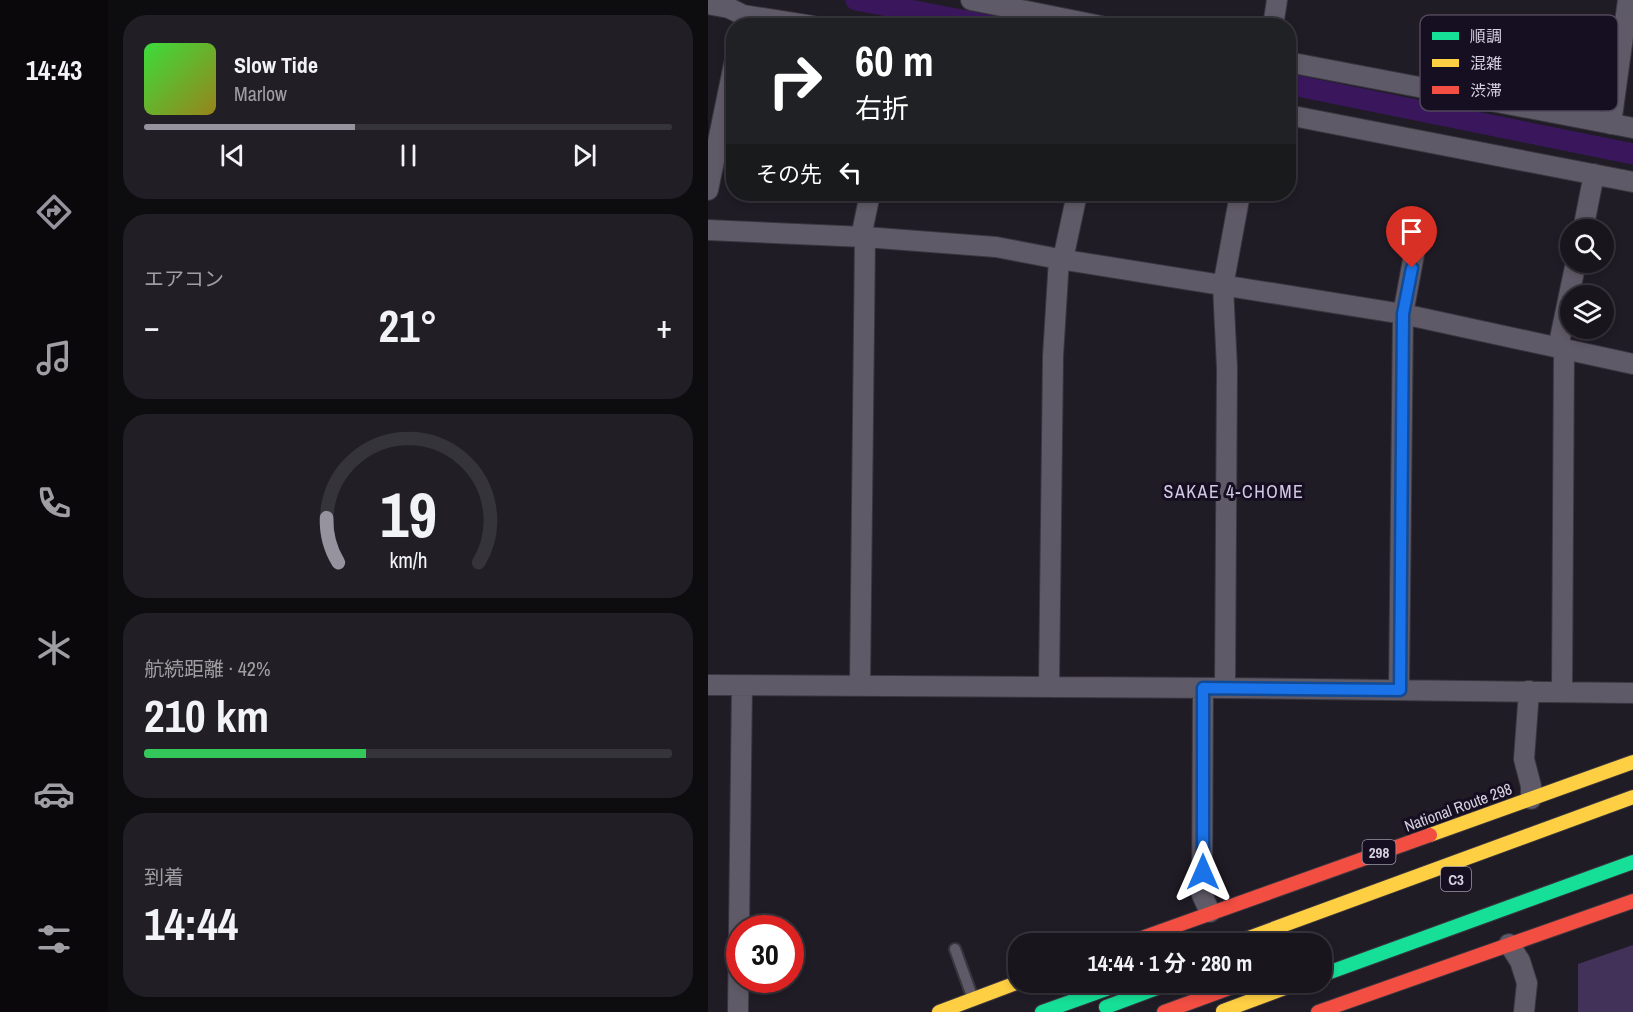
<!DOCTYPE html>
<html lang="ja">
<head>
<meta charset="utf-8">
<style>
  :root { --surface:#18151c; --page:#211e25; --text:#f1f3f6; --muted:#9f9fa3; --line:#36343b; --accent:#96929e }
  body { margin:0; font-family:"Archivo Narrow","Noto Sans JP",sans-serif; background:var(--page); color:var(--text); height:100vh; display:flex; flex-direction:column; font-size:22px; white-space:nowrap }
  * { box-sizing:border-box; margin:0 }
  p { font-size:20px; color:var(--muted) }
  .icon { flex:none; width:33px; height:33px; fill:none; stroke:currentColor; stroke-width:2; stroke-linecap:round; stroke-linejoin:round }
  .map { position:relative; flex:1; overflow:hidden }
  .details { display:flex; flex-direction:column; gap:15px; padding:15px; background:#0d0c0f; width:600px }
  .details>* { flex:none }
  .hud { position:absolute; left:18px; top:18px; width:570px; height:183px; border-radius:24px; box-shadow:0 3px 9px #0003,0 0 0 2px var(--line); background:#202124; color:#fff; overflow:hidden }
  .tools { position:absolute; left:852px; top:219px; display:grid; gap:12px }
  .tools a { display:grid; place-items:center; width:54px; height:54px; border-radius:50%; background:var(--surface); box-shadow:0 3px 9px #0003,0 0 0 2px var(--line); font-size:30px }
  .speed { position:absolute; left:18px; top:915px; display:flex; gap:12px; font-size:30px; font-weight:700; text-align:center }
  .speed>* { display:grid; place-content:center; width:78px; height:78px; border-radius:50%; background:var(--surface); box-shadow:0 3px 9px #0003,0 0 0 2px var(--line); line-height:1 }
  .speed .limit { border:9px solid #d22; background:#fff; color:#111 }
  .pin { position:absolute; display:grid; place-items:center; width:51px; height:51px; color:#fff; margin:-62px -26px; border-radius:50% 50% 50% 0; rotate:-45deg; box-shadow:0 0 6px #0007 }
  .pin .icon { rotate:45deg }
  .me { position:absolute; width:66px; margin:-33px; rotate:0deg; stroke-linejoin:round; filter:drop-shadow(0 0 4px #0008) }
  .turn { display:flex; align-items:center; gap:21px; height:126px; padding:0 30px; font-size:27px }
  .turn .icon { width:78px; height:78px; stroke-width:2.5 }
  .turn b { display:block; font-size:42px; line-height:51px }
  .then { display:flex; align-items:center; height:57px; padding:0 30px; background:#0003; gap:12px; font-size:22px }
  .big { font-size:45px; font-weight:700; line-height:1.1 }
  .details .tile { flex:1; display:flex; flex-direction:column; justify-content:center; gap:9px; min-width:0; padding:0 21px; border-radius:24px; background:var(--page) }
  .details .dial { align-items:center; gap:0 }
  .dial svg { height:156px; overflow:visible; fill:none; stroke:var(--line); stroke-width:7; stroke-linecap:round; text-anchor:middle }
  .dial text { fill:var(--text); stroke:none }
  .song { display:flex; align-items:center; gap:18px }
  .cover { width:72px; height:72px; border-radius:9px; background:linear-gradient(135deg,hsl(120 70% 55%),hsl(50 70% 35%)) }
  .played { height:6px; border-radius:3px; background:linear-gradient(90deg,var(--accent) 40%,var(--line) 40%) }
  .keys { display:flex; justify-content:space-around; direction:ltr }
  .heat { display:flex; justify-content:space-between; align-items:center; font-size:33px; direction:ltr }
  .charge { height:9px; border-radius:4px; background:linear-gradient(90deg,#34c759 42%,var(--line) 0) }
  .trip { position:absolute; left:300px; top:933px; width:324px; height:60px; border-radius:24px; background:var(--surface); box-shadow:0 3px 9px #0003,0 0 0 2px var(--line); font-weight:700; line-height:60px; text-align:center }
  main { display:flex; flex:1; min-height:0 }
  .dock { display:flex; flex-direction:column; width:108px; justify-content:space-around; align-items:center; background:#0a080b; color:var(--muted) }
  .dock .icon { width:42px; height:42px }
  .dock .on { color:var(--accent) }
  .dock b { font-size:27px; color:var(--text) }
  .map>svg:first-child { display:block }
  .green { fill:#423159 }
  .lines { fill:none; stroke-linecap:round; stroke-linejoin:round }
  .canal { stroke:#3a175d; stroke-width:21 }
  .lane-casing { stroke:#39363f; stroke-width:14 }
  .street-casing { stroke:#39363f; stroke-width:22 }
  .fast-casing { stroke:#39363f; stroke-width:16 }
  .slow-casing { stroke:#39363f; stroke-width:16 }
  .jam-casing { stroke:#39363f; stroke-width:16 }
  .lane { stroke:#5f5a67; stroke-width:10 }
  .street { stroke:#5f5a67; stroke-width:20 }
  .fast { stroke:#16e098; stroke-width:14 }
  .slow { stroke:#ffcf43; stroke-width:14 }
  .jam { stroke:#f24e42; stroke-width:14 }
  .route-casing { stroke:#114b97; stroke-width:15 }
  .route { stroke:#1a73e8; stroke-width:10 }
  .labels { text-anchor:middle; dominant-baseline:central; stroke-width:6; stroke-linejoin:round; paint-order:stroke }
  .shield { fill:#160e21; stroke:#9c96a6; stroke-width:1.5 }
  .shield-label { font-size:15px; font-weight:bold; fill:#d6d1df }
  .street-label { font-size:16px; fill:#d6d1df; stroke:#160e21 }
  .neighbourhood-label { font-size:18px; letter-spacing:1.5px; fill:#d4c9e5; stroke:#160e21 }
  .key { fill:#160e21; stroke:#50485a; stroke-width:1.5 }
  .key-label { font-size:16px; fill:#d6d1df }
</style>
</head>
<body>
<main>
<nav class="dock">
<b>14:43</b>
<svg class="icon on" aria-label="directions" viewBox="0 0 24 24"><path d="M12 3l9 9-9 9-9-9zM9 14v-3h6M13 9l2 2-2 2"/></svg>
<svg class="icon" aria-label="music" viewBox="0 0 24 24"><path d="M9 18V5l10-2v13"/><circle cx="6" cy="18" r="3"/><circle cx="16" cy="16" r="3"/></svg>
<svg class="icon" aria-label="phone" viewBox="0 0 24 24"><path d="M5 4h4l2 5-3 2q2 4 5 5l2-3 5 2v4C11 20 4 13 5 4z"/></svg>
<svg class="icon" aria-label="climate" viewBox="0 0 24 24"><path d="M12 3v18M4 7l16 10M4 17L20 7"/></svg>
<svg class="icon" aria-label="car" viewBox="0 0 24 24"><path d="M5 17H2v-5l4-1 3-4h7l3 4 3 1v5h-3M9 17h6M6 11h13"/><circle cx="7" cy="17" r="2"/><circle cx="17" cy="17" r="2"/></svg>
<svg class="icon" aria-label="filters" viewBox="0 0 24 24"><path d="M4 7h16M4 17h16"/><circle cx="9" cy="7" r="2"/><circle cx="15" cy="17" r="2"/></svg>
</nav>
<section class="details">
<div class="tile">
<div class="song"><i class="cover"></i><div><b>Slow Tide</b><p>Marlow</p></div></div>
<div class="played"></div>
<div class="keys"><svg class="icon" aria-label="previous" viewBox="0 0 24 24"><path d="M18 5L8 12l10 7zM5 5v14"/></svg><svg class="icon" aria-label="pause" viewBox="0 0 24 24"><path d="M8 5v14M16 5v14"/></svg><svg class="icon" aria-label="next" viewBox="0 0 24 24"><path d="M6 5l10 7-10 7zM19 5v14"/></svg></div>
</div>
<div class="tile"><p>エアコン</p>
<div class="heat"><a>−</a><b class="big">21°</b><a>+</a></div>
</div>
<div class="tile dial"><svg viewBox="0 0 100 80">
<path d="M14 69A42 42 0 1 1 86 69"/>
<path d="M14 69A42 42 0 0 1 8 46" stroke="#96929e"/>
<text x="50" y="56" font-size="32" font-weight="700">19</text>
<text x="50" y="72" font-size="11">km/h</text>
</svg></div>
<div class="tile"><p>航続距離 · 42%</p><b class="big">210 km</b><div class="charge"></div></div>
<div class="tile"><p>到着</p><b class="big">14:44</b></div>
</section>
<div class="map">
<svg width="925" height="1012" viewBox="0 0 925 1012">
  <rect width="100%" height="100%" fill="#201c26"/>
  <path class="green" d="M925,945V1012H870V964Z"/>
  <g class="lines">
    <path class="canal" d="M148,0L285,26
      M580,84L925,154"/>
    <g class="lane-casing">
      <path id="lane" d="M247,949L264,996"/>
    </g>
    <g class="street-casing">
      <path id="street" d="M263,0L393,26
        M0,4L21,8L35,15L105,26
        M565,26L569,0
        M580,62L925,128
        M580,115L925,182
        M903,124L920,0
        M0,190L26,64
        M0,230L157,237L288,247L351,259L695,314L925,364
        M875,230L886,174
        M153,237L162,194
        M355,259L369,194
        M850,348L868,262
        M0,685L517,688L925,693
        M152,685L157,237
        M341,687L345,356L351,259
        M495,688L494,895L502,912
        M517,688L519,368L515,286L532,194
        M691,690L695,314L712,222
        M821,691L816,759L823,786V799
        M854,692L856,349
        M801,944L812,961L819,983L816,1012
        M30,1012L34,686"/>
    </g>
    <g class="fast-casing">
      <path id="fast" d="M614,975L925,862
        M398,1007L465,982
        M334,1012L418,982"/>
    </g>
    <g class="slow-casing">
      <path id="slow" d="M722,835L925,762
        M524,944L925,797
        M515,1011L593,982
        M231,1012L311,982"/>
    </g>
    <g class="jam-casing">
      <path id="jam" d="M417,944L722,835
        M456,1012L538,982
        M610,1012L925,901"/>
    </g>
    <use href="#lane" class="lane"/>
    <use href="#street" class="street"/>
    <use href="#fast" class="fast"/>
    <use href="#slow" class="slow"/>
    <use href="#jam" class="jam"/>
  </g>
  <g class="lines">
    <g class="route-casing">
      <path id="route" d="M495,872V688L692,690L695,314L704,268"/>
    </g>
    <use href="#route" class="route"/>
  </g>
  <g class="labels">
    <g class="shield">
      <rect x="654.5" y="840" width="33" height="24" rx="4.5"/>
      <rect x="733" y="867" width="30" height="24" rx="4.5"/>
    </g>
    <g class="shield-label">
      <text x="671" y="852">298</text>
      <text x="748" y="879">C3</text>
    </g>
    <g class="street-label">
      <text transform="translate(750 807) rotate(-20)">National Route 298</text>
    </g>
    <g class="neighbourhood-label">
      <text x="526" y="491">SAKAE 4-CHOME</text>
    </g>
  </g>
  <rect x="712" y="15" width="198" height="96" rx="9" class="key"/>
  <rect x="724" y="32" width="27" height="8" fill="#16e098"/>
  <rect x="724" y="59" width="27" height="8" fill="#ffcf43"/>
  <rect x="724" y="86" width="27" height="8" fill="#f24e42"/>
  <g class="key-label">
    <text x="762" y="42">順調</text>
    <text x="762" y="69">混雑</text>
    <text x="762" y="96">渋滞</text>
  </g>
</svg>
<div class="tools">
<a><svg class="icon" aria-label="search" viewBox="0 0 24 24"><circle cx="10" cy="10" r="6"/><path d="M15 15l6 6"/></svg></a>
<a><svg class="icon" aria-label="layers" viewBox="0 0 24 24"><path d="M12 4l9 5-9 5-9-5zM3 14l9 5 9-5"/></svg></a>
</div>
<div class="speed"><div class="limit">30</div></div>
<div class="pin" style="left:704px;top:268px;background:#d93025"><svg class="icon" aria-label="arrive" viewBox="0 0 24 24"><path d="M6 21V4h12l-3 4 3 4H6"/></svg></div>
<svg class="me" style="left:495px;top:872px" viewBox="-20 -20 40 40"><path d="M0-17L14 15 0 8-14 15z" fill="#1a73e8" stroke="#fff" stroke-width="4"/></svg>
<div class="trip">14:44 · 1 分 · 280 m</div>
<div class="hud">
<div class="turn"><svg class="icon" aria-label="right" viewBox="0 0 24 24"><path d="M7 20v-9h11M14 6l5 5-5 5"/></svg><div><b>60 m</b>右折</div></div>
<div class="then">その先<svg class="icon" aria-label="left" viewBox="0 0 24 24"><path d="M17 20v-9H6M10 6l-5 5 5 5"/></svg></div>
</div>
</div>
</main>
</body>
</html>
